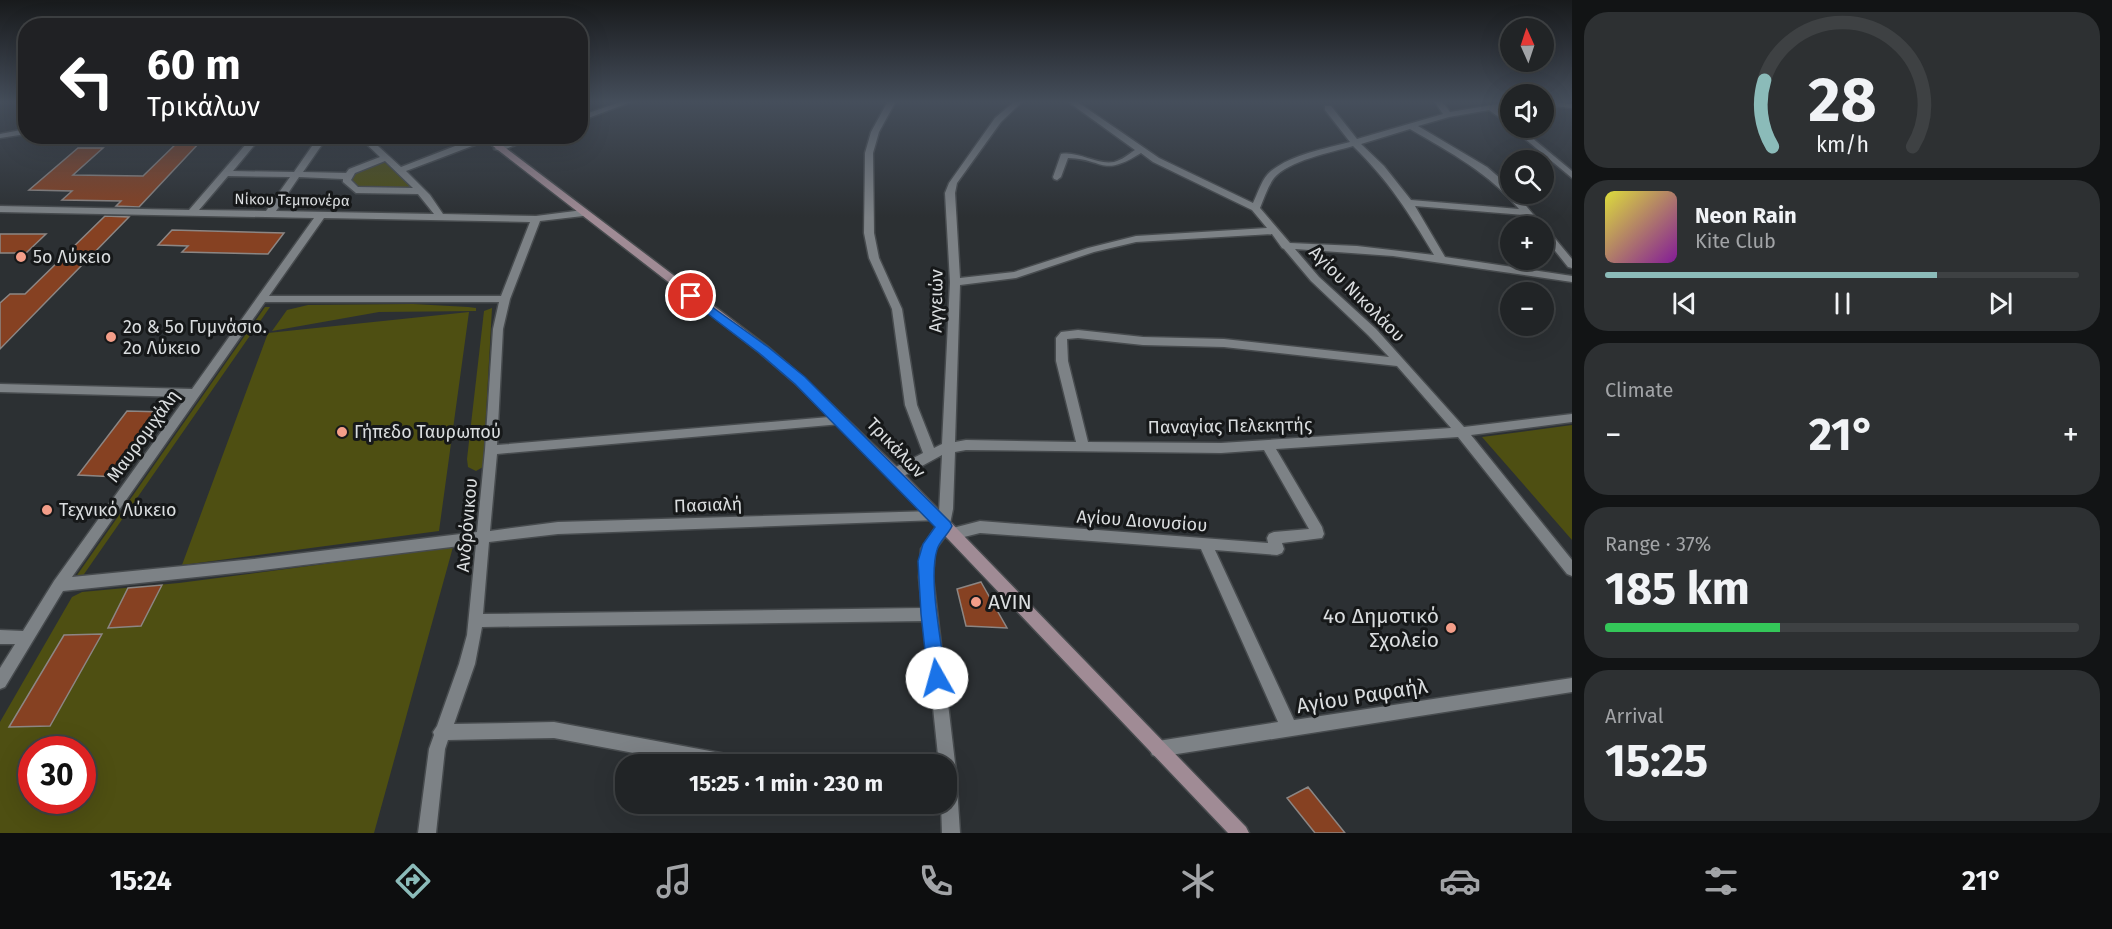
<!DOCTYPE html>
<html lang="en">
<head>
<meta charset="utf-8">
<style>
  :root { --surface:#212426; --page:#2d3032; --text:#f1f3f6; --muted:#a2a4a7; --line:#3e4143; --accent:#8bbbb9 }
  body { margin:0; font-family:"Fira Sans",sans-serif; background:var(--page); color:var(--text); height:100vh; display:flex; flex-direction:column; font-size:22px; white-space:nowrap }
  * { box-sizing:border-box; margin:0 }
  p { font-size:20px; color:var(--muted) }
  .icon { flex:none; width:33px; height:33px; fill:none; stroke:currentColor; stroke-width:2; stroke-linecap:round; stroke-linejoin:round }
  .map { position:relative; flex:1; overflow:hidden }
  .details { display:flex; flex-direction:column; gap:12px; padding:12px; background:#121415; width:540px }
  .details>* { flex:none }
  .hud { position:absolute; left:18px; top:18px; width:570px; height:126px; border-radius:24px; box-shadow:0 6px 24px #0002,0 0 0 2px var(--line); background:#202124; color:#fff; overflow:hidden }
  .needle { width:39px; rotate:357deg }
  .controls { position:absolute; left:1500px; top:18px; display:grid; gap:12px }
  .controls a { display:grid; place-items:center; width:54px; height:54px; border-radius:50%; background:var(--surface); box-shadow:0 6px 24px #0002,0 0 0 2px var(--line); font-size:30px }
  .speed { position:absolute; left:18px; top:736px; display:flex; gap:12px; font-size:30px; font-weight:700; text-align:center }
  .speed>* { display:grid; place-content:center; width:78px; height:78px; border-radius:50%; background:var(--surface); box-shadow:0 6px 24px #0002,0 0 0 2px var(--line); line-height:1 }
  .speed .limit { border:9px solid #d22; background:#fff; color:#111 }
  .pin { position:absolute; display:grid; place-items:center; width:51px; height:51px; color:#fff; margin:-26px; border:3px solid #fff; border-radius:50%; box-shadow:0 2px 6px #0007 }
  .me { position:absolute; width:66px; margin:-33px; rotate:353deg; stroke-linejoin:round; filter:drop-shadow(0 0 4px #0008) }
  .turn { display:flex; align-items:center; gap:21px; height:126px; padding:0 30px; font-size:27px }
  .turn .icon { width:78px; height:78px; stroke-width:2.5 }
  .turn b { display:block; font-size:42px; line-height:51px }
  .big { font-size:45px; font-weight:700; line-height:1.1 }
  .details .tile { flex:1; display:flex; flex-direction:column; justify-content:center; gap:9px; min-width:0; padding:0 21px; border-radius:24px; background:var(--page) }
  .details .dial { align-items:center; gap:0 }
  .dial svg { height:156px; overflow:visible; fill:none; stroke:var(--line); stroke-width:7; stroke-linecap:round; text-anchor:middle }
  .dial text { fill:var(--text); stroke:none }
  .song { display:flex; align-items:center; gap:18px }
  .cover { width:72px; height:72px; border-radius:9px; background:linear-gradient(135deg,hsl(60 70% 55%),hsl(290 70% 35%)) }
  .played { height:6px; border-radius:3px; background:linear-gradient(90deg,var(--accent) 70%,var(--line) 70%) }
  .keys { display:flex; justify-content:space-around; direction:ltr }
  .heat { display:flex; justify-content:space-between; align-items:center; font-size:33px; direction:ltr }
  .charge { height:9px; border-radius:4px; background:linear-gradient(90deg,#34c759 37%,var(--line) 0) }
  .trip { position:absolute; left:615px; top:754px; width:342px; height:60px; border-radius:24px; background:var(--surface); box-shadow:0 6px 24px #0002,0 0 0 2px var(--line); font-weight:700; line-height:60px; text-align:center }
  .dock { display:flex; height:96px; justify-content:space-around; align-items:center; background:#0d0e0f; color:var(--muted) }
  .dock .icon { width:42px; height:42px }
  .dock .current { color:var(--accent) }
  .dock b { font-size:27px; color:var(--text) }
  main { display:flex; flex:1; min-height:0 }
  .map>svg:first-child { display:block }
  .green { fill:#4e4f12; fill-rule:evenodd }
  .building { fill:#864122; stroke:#8c8684; stroke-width:1.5 }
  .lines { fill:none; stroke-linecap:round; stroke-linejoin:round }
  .street-casing { stroke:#474b4e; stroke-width:3 }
  .secondary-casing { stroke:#474b4e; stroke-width:3 }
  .street { fill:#7d8286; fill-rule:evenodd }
  .secondary { fill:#a08b95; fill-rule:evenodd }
  .route { fill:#1a73e8; stroke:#114b97; stroke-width:1.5 }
  .poi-dot { fill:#f49e89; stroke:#161819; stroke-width:2 }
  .labels { text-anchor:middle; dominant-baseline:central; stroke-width:6; stroke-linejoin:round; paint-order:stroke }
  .far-street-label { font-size:15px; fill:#dadddf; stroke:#161819 }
  .poi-label { font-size:18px; fill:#dadddf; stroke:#161819; text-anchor:start }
  .street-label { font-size:18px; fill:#dadddf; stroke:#161819 }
  .near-poi-label { font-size:21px; fill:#dadddf; stroke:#161819; text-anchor:start }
  .near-street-label { font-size:21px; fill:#dadddf; stroke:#161819 }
</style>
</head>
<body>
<main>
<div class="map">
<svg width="1572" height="833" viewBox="0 0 1572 833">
  <rect width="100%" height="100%" fill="#2c3033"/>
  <path class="green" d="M385,160L417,190L357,189L348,179L353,172Z
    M413,304L468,307L476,308V311L379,312L272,331L287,310L308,305Z
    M265,307H270L82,577L75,578Z
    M492,308L483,467L476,471L468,467L467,459L484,311Z
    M469,312L439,531L182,565L268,333Z
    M1572,425V540L1482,437Z
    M453,547L374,833H0V722L72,597L82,592L179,583ZM32,750H82V801H32Z"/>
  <path class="building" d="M179,141H201L139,207L116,206L121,201L62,200L72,191L29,190L78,148H103L73,175L143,176Z
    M105,216L129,217L0,349V303L10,294H25Z
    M172,230L284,233L268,254L182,252L188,246L158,245Z
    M0,234H46L26,253H0Z
    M127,411L166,412L118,477L78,475Z
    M981,582L1007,628L966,626L957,589Z
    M162,585L141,626L108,628L128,588Z
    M102,634L50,726L9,727L64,635Z
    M1308,787L1345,833H1315L1287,798Z"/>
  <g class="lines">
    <g class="street-casing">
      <path id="street" d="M623,101H634L580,121V116Z
        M888,101H896L879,132L873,153L874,233L879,258L902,309L917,405L934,448L942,444L950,282L945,193L949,183L995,118L1015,101H1023L1001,122L957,183L955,193L960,278L1014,272L1088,248L1136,236L1267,228L1252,210L1153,162L1141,153C1101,178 1105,159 1068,158L1061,177L1057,180L1054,179L1053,177L1061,154C1079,151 1096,165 1114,162C1122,160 1129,154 1135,150L1067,101H1076L1159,158L1253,203C1258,193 1262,178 1271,171C1293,154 1324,149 1350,142L1325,110V106H1331L1357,139L1443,114L1434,101H1442L1450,112L1510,102V106L1497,109L1510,119V125L1489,110L1449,117L1418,126L1487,167L1510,187V194H1516L1543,226H1534L1524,215L1415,206L1445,257L1572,276V282L1393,256L1295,249L1319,277L1376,329L1464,427L1572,414V422L1471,435L1572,560V576L1567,574L1458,437L1276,449L1322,527L1324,534L1322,538L1282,543L1284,549L1282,553L1277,555L1215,550L1294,720L1572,678V692L1158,757L1152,755L1150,749L1152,743L1158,741L1278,722L1201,549L980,533L952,540L947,538L946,535L935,550L933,577L956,771L960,833H942L941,804H946V765H939L924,621L482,627L475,664L454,724L554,722L742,757L748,759L750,765H698L554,738L448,740L445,749L436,833H418L429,749L434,735L433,732L437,726L459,664L467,635L476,544L254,571L63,591L5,687L0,689V668L15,644H0V630L23,631L54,581L186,397L0,392V384L192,389L314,218L0,212V206L189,210L253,136H262L233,171L294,172L319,136H328L303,172L346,173L349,169L380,157L358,136H367L401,167L481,136H488V140L406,171L430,195L443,214L536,216L583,210L588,213L583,216L540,221L510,299L503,329L497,445L841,416L847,420L841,424L497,454L490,531L558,522L934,511L939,513L942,455L900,478H890L889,474L890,470L923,453L905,405L892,309L869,258L864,233L865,153L871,132ZM1410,129C1451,153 1489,173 1519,209L1411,200L1384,166L1361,144ZM1353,146C1389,181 1409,213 1434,255L1357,246L1290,243L1260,208C1264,198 1268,186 1274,178C1288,161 1332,152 1353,146ZM385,161L413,188L358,187L351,180L355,173ZM228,176L290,177L266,211L199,210ZM299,177L343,179V182L356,193L418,194L434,214L276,211ZM324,218L530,222L501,296H269ZM1272,234L1282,248L1284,249L1311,281L1368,335L1389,357L1224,339L1143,337L1078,330L1061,332L1056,338V361L1076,442L966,440L955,442L960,285L1016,278L1094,252L1136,242ZM265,302H499L493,329L485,450L477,532L254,559L72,577ZM1078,338L1143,345L1224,347L1397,366L1451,428L1221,443L1088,442L1068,361L1067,339ZM966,450L1221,453L1264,450L1309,529L1274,532L1269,534L1267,538L1268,543L980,521L949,529L953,509L955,452ZM938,520L937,525L921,549L919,577L922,608L483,614L489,542L558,534Z
        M1544,101L1572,104V108L1544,105Z
        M1512,128H1520L1572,171V178Z
        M26,129V134L0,138V134Z
        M524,136H537L501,151L494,149Z
        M1544,228L1547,229L1572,259V268L1568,267L1544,237Z"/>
    </g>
    <g class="secondary-casing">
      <path id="secondary" d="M480,136H490L768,347L804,378L900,470L1246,827L1249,833H1228L890,478L796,384L760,353Z"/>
    </g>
    <use href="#street" class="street"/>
    <use href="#secondary" class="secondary"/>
  </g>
  <linearGradient id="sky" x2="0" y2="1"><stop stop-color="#181a1c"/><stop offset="0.47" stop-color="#454e5b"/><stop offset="1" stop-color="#454e5b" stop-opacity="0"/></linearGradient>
  <rect width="1572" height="217" fill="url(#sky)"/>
  <path class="route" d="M691,292L768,347L805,377L950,522L952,526C948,535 939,541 937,550C928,579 942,646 946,678L943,684L937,686L931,684L928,678L921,614L918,561L923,544L935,527L795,384L759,353L687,298L685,296Z"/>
  <g class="poi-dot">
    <circle cx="21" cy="257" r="6"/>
    <circle cx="111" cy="337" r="6"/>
    <circle cx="342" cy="432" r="6"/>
    <circle cx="47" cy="510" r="6"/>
    <circle cx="976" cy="602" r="6"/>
    <circle cx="1451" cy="628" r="6"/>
  </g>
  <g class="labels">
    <g class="far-street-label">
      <text transform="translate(292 200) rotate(1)">Νίκου Τεμπονέρα</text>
    </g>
    <g class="poi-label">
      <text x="33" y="257">5ο Λύκειο</text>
      <text x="123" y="327">2ο &amp; 5ο Γυμνάσιο.<tspan x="123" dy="21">2ο Λύκειο</tspan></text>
      <text x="354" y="432">Γήπεδο Ταυρωπού</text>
      <text x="59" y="510">Τεχνικό Λύκειο</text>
    </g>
    <g class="street-label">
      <text transform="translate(1357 294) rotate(45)">Αγίου Νικολάου</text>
      <text transform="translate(936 301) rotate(-89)">Αγγειών</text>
      <text transform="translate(1230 426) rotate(-1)">Παναγίας Πελεκητής</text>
      <text transform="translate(143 436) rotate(-54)">Μαυρομιχάλη</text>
      <text transform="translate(896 448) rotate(46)">Τρικάλων</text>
      <text transform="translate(708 505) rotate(-2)">Πασιαλή</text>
      <text transform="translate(1142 521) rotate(4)">Αγίου Διονυσίου</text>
      <text transform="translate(467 525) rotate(-85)">Ανδρόνικου</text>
    </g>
    <g class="near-poi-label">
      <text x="988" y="602">AVIN</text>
      <text x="1439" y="616" text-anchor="end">4ο Δημοτικό<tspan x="1439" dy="24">Σχολείο</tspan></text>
    </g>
    <g class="near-street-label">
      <text transform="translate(1362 696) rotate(-9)">Αγίου Ραφαήλ</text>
    </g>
  </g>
</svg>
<div class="controls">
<a><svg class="needle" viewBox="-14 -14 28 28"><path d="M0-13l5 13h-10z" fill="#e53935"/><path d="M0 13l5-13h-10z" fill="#a2a4a7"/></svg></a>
<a><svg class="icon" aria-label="sound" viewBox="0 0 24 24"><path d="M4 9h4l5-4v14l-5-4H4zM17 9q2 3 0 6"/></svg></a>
<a><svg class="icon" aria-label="search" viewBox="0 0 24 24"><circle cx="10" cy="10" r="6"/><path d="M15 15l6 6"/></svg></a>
<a>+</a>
<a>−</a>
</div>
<div class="speed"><div class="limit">30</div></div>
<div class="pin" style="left:691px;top:296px;background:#d93025"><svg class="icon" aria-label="arrive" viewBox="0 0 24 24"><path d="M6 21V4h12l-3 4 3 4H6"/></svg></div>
<svg class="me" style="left:937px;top:678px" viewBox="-20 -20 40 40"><circle r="19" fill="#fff"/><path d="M0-13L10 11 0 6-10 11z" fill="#1a73e8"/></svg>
<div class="trip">15:25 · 1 min · 230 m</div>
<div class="hud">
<div class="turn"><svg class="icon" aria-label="left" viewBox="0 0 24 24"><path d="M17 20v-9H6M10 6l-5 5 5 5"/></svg><div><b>60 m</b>Τρικάλων</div></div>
</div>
</div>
<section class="details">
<div class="tile dial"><svg viewBox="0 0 100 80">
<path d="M14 69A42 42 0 1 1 86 69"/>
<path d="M14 69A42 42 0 0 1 10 35" stroke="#8bbbb9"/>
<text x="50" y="56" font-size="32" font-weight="700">28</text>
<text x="50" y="72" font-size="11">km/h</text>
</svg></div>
<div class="tile">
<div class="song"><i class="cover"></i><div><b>Neon Rain</b><p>Kite Club</p></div></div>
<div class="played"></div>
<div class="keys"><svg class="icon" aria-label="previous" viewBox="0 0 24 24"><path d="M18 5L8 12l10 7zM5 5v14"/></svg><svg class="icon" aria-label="pause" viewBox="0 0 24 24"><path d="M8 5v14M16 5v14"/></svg><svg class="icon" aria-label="next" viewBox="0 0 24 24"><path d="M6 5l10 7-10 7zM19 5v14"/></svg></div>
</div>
<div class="tile"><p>Climate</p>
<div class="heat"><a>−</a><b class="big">21°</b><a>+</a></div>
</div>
<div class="tile"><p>Range · 37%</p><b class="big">185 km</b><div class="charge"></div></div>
<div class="tile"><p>Arrival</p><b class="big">15:25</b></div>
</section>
</main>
<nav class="dock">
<b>15:24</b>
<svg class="icon current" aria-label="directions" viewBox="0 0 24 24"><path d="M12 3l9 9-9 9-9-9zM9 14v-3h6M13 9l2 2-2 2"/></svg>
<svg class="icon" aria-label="music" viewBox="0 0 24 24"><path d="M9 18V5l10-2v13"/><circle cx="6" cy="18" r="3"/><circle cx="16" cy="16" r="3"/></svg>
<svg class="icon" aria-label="phone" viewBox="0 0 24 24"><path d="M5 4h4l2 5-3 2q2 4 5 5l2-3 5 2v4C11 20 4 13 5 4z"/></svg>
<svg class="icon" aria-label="climate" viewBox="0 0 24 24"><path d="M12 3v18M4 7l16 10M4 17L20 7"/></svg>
<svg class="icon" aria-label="car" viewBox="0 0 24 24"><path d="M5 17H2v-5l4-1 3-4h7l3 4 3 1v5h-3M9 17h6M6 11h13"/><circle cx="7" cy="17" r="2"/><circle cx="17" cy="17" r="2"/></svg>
<svg class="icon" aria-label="filters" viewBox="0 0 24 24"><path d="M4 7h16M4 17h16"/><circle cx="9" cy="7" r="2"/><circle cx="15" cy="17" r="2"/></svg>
<b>21°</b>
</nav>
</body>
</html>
